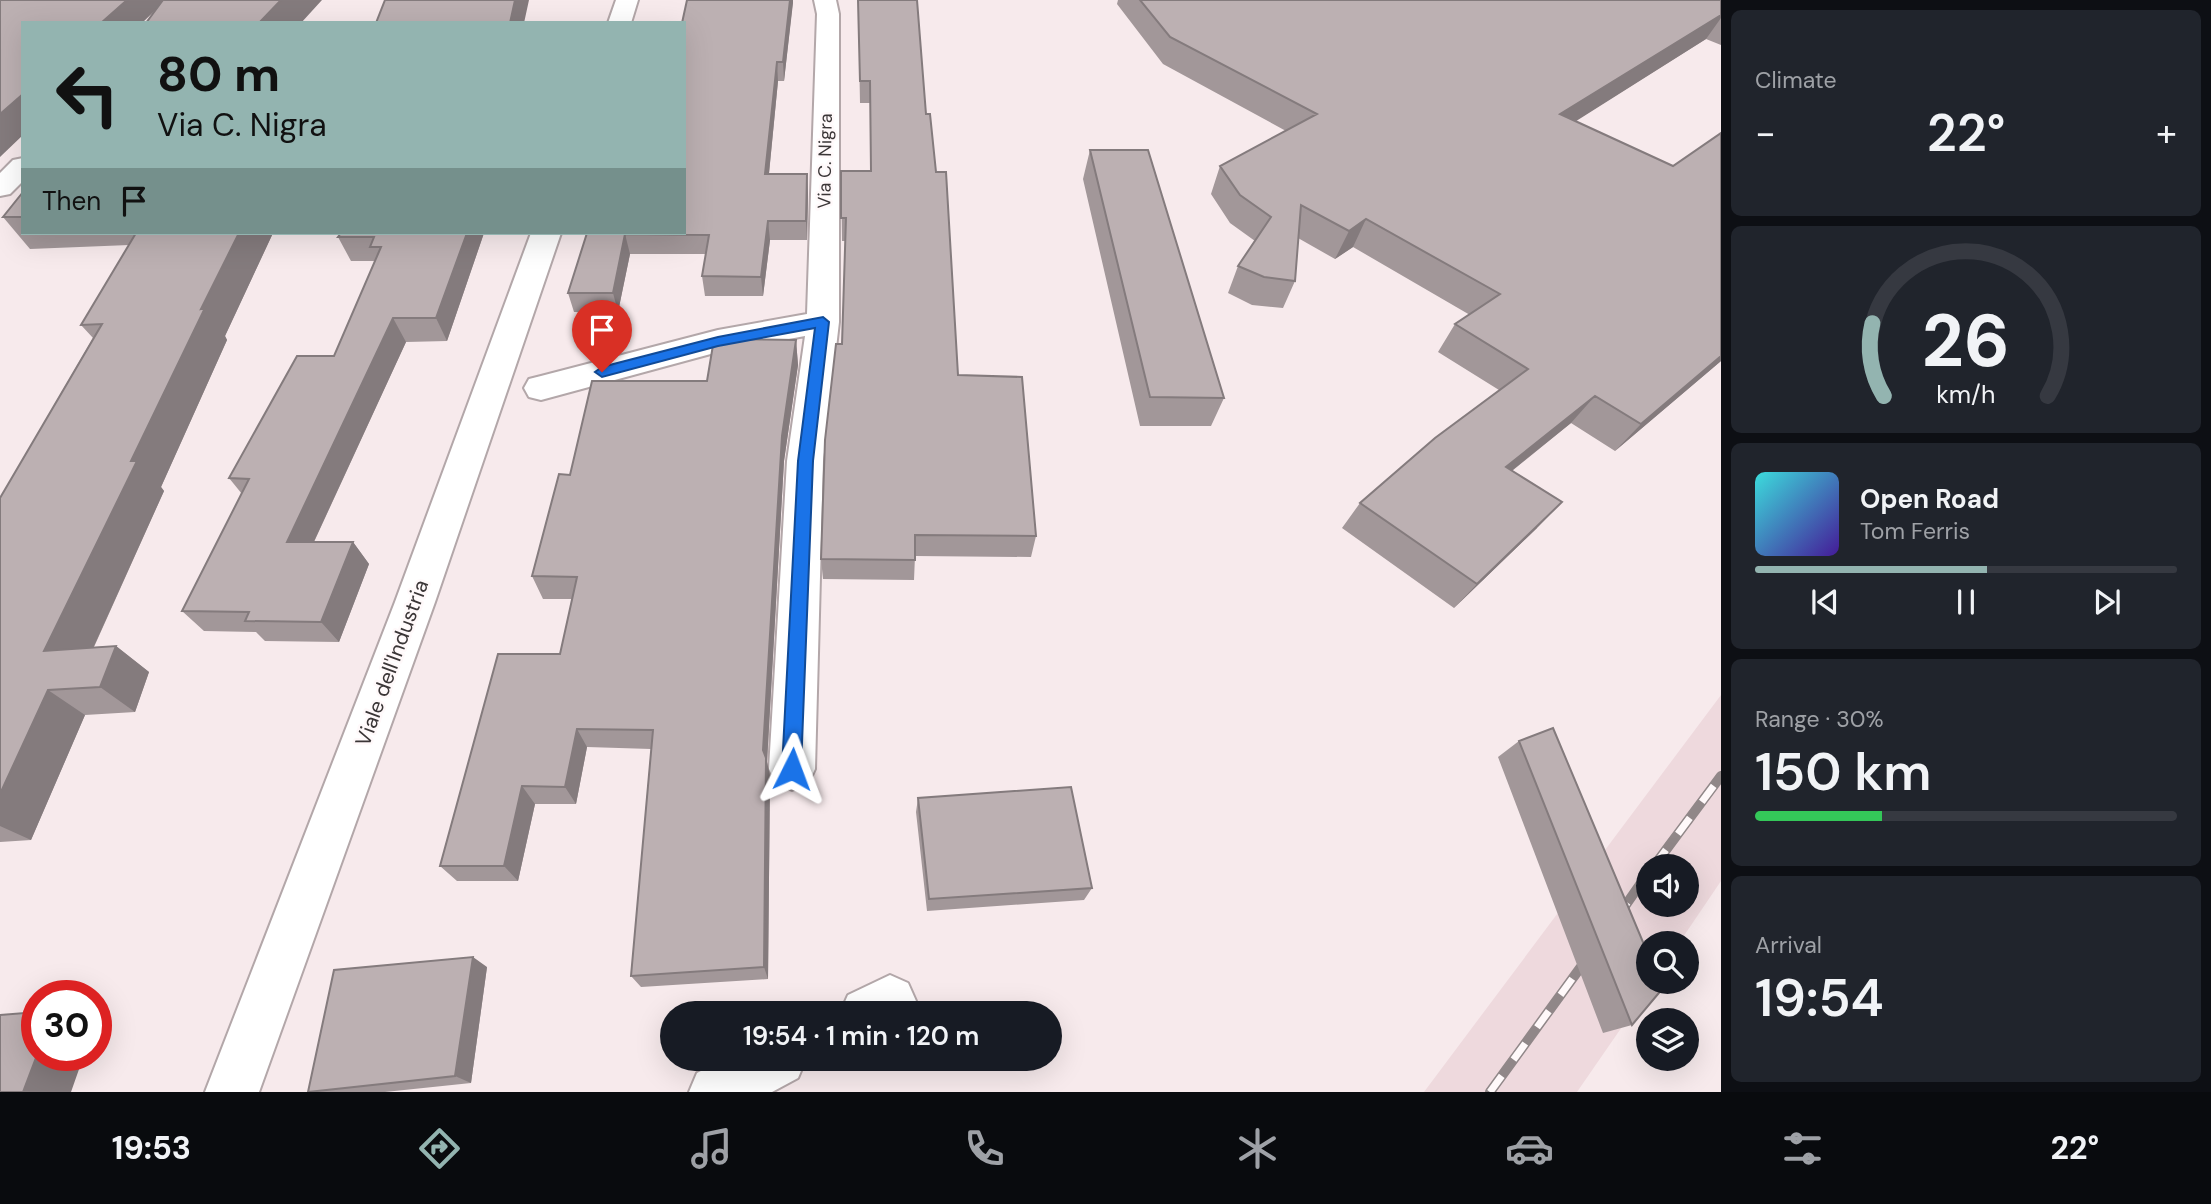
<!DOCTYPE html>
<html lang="en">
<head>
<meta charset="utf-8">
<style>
  :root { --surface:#171b24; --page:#20242c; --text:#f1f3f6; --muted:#9ea1a6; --line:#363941; --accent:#93b4b0 }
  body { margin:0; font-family:"DM Sans",sans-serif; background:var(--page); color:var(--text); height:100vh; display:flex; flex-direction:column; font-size:26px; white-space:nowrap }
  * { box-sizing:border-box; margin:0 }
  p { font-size:23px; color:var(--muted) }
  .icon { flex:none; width:38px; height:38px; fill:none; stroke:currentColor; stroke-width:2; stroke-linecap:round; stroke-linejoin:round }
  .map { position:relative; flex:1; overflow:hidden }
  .drawer { display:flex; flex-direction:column; gap:10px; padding:10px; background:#0d0f14; width:490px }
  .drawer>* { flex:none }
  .top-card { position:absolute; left:21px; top:21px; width:665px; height:214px; border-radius:0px; box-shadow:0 7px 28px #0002; background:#93b4b0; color:#111; overflow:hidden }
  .fabs { position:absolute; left:1636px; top:854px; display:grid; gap:14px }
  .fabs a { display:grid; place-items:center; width:63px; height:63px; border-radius:50%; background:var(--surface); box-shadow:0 7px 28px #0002; font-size:35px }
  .speed { position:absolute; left:21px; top:980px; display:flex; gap:14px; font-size:35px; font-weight:700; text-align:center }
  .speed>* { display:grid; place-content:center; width:91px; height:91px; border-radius:50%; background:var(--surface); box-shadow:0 7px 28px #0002; line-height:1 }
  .speed .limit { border:10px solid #d22; background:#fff; color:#111 }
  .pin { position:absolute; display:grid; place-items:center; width:60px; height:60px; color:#fff; margin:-72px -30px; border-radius:50% 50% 50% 0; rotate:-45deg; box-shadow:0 0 7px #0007 }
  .pin .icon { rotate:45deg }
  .me { position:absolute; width:77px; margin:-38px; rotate:3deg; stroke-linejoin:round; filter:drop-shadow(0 0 5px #0008) }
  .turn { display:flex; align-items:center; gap:24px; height:147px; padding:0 21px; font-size:32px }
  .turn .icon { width:91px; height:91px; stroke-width:2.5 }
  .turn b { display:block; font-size:49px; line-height:60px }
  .then { display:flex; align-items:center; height:66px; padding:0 21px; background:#0003; gap:14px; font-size:26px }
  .big { font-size:52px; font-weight:600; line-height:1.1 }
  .drawer .tile { flex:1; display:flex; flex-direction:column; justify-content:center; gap:10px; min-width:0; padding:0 24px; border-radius:10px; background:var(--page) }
  .drawer .dial { align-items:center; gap:0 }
  .dial svg { height:182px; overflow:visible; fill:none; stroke:var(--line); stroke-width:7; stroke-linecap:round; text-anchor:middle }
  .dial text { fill:var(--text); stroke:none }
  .song { display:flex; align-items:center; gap:21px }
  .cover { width:84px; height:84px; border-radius:10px; background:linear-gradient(135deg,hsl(180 70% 55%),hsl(260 70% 35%)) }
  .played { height:7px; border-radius:4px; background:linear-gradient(90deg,var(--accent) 55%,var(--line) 55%) }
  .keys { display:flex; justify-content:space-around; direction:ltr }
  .heat { display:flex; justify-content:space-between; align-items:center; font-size:38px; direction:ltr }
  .charge { height:10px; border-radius:5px; background:linear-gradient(90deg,#34c759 30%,var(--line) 0) }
  .trip { position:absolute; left:660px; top:1001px; width:402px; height:70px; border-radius:35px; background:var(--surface); box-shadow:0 7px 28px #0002; font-weight:600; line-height:70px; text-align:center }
  .tabs { display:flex; height:112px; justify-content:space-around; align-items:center; background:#090b0e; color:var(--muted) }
  .tabs .icon { width:49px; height:49px }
  .tabs .current { color:var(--accent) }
  .tabs b { font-size:32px; color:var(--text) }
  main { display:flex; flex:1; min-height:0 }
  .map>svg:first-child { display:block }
  .built { fill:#eed9dd; fill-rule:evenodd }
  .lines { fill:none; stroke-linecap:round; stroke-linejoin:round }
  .minor-casing { stroke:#b3a7a9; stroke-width:4 }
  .secondary-casing { stroke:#b3a7a9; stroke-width:4 }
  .minor { fill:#fff; fill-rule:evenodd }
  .secondary { fill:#fff; fill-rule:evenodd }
  .rail-casing { stroke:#908788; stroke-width:10 }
  .rail { stroke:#fff9fa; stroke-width:7; stroke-dasharray:20; stroke-linecap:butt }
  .wall { fill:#a29799 }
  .shaded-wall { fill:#847b7d }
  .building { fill:#bcb0b2; stroke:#847b7d; stroke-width:2 }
  .route { fill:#1a73e8; stroke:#114b97; stroke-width:2 }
  .labels { text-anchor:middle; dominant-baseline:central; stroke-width:5; stroke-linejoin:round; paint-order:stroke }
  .far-street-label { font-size:18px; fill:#3b3637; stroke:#fff9fa }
  .street-label { font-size:21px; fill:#3b3637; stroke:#fff9fa }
</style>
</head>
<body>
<main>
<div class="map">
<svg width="1721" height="1092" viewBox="0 0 1721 1092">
  <rect width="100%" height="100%" fill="#f7eaec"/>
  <path class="built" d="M1721,695V881L1679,943H1648V982H1653L1577,1092H1424ZM1648,866H1687V905H1648Z"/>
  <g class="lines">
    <g class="minor-casing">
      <path id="minor" d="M814,0H836L839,14V322L823,461L815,769L808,784L792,790L776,784L769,769L787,461L805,336L718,352L541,400L529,397L524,388L529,379L541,376L718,330L807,314L817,14Z
        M23,158V181L10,194L0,196V173L13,160Z
        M890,975L908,983L916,1001L911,1013H840L848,995Z
        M724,1059H806L798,1078L772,1092H689L697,1073Z"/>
    </g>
    <g class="secondary-casing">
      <path id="secondary" d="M616,0H638L631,23H608Z
        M531,233H561L435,602L259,1092H205L395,602Z"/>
    </g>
    <use href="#minor" class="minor"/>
    <use href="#secondary" class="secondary"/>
    <g class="rail-casing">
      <path id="rail" d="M1654,866L1721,776
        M1616,919L1648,873
        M1490,1092L1591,953"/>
    </g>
    <use href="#rail" class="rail"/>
  </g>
  <path class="wall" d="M687,0H793L784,81H778L769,174H807L808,194L807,240H770L763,296H705L702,276L706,254H630L618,312H574L568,293L587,233H684Z
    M858,0L926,114L936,172L958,375L1036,536L1031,557L915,556L914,580L823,579L821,559L842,344L845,241H842L841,171H871L870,103H860Z
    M1118,0H1721V45L1706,39L1575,121L1721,361L1615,451L1571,423L1512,471L1537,528L1454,608L1342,528L1360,503L1499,390L1438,352L1455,324L1470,315L1353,247L1335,259L1298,238L1295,281L1283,308L1252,305L1228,293L1238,266L1255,241L1230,223L1211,194L1220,166L1286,131L1163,64L1117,4Z
    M1090,150L1224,398L1211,426H1140L1083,179Z
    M23,192V233H273L225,336L227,340L161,487L164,491L94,647L116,646L149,672L135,712L85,715L31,840L0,842V498L93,338L81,325L129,245L30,249L3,217Z
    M341,233H484L447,341L406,342L314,542H353L369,564L339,642L265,641L256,632L204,631L182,611L242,494L229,478L334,356L375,261H351L338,237Z
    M796,340L798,365L784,461L767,762L770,776L768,979L641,987L631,976L651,749L587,747L576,804H535L518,881H457L440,866L560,654L572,599H543L532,576L570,475L707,381Z
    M1519,741L1632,1025L1603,1033L1498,757Z
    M918,798L1092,888L1084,900L927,911L916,812Z
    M487,967L471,1083L385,1092H308Z"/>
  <path class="shaded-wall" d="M127,0H166L142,23H101Z
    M281,0H322L301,23H259Z
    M515,0H529L524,23H510Z
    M790,0H793V3L784,81L783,62Z
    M1721,15V18L1706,39L1543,142L1560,114Z
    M777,62L778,81L767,193L765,174Z
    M23,94V135L0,157V114Z
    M807,174L808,194L807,240L806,221Z
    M1366,219L1353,247L1335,259L1349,231Z
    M768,221L770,240L763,296L761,277Z
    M239,233H273L225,336L227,340L161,487L164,491L80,677L44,651L201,309Z
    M467,233H484L447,341L436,318Z
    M625,234L630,254L618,312L613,293Z
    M393,318L406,342L304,563L287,542Z
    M796,340L798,365L784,461L767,762L770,776L768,979L764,967L763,750L782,436Z
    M1721,356V361L1615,451L1641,424Z
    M1595,396L1571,423L1484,493L1506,467Z
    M1562,502L1537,528L1454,608L1477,584Z
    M353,542L369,564L339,642L321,622Z
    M116,646L149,672L135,712L100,687Z
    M48,690L85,715L31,840L0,826V794Z
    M577,729L587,747L576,804L565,787Z
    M522,786L535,804L518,881L504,866Z
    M473,957L487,967L471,1083L455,1076Z
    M37,1055H84L71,1092H23Z"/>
  <path class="building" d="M0,0H127L101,23H23V94L0,114Z
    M163,0H281L259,23H146Z
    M385,0H515L510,23H376Z
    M687,0H790L783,62H777L765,174H807L806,221H768L761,277L702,276L709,235L625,234L613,293H568L587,233H684V23H682Z
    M858,0H917L926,114H930L936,172H946L958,375L1022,377L1036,536L915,535V560L821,559L825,440L836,344H842L846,218H841V171H871L870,81H860Z
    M1140,0H1721V15L1560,114L1673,166L1721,133V356L1641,424L1595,396L1506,467L1562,502L1477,584L1360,503L1435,438L1528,369L1455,324L1500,294L1366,219L1349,231L1301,205L1295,281L1264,277L1238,266L1271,217L1240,195L1220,166L1317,114L1170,37Z
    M1090,150H1148L1224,398L1150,397Z
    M23,192V217H3Z
    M136,233H239L201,309L205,308L131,461H137L44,651L116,646L100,687L48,690L0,794V498L102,324L81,325Z
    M341,233H467L436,318H393L287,542H353L321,622L245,621L249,612L182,611L249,479L229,478L297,356H334L381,247H370L374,237H338Z
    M714,339L796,340L782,436L763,750L766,758L764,967L631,976L653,730L577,729L565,787L522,786L504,866H440L498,654H560L577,577L532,576L559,474L570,475L592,381H707Z
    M1553,728L1648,954V982H1660L1663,988L1632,1025L1519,741Z
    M1071,787L1092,888L929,899L918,798Z
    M473,957L455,1076L308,1092L334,970Z
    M37,1012V1055L23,1092H0V1015Z"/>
  <path class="route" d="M823,317L829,322L813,461L801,769L798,775L792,778L785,775L782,769L798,461L815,328L718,346L602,377L595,372L602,367L718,337Z"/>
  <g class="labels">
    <g class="far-street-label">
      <text transform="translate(825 161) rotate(-89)">Via C. Nigra</text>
    </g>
    <g class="street-label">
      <text transform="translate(392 663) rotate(-70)">Viale dell'Industria</text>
    </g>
  </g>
</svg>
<div class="fabs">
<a><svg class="icon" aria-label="sound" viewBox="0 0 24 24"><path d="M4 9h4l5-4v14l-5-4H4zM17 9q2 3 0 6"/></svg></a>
<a><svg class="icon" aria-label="search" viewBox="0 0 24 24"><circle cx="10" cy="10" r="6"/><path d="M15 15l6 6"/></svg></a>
<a><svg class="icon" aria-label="layers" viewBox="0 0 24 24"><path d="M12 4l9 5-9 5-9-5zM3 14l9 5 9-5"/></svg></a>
</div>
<div class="speed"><div class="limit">30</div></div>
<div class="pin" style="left:602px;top:372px;background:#d93025"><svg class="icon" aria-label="arrive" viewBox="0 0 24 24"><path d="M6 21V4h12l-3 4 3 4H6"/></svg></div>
<svg class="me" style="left:792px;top:769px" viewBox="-20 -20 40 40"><path d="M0-17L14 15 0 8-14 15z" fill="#1a73e8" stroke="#fff" stroke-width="4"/></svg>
<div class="trip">19:54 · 1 min · 120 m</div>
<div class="top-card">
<div class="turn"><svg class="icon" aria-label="left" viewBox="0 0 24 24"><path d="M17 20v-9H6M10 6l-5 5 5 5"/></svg><div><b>80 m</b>Via C. Nigra</div></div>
<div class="then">Then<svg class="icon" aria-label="arrive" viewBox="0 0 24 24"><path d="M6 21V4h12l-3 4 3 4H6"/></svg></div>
</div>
</div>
<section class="drawer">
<div class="tile"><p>Climate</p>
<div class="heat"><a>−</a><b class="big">22°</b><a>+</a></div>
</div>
<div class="tile dial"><svg viewBox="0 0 100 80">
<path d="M14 69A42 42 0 1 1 86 69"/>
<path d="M14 69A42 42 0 0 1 9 37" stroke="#93b4b0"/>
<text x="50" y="56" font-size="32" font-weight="700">26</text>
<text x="50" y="72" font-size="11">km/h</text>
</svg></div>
<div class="tile">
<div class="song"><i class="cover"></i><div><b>Open Road</b><p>Tom Ferris</p></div></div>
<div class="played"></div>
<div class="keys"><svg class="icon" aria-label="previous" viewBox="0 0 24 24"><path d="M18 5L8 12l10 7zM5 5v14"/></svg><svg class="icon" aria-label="pause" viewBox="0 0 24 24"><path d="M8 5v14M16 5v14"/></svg><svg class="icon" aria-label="next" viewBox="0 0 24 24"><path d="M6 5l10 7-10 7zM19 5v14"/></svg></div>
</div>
<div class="tile"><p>Range · 30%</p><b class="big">150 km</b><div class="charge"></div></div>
<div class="tile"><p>Arrival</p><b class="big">19:54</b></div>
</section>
</main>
<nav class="tabs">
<b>19:53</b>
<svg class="icon current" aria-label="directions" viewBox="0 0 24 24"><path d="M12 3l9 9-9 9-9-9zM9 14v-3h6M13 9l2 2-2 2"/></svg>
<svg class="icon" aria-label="music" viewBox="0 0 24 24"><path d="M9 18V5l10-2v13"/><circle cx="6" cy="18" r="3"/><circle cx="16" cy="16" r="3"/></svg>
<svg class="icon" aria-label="phone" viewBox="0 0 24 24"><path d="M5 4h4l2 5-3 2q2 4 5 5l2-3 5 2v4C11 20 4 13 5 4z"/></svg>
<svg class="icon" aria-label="climate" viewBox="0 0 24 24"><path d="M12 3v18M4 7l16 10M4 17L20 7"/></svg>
<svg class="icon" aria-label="car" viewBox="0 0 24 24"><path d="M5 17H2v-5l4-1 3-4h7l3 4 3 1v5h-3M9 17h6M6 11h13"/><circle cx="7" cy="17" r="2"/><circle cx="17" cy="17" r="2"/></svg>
<svg class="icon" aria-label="filters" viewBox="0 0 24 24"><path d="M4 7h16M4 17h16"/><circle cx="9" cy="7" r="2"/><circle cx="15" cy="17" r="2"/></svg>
<b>22°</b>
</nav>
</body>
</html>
